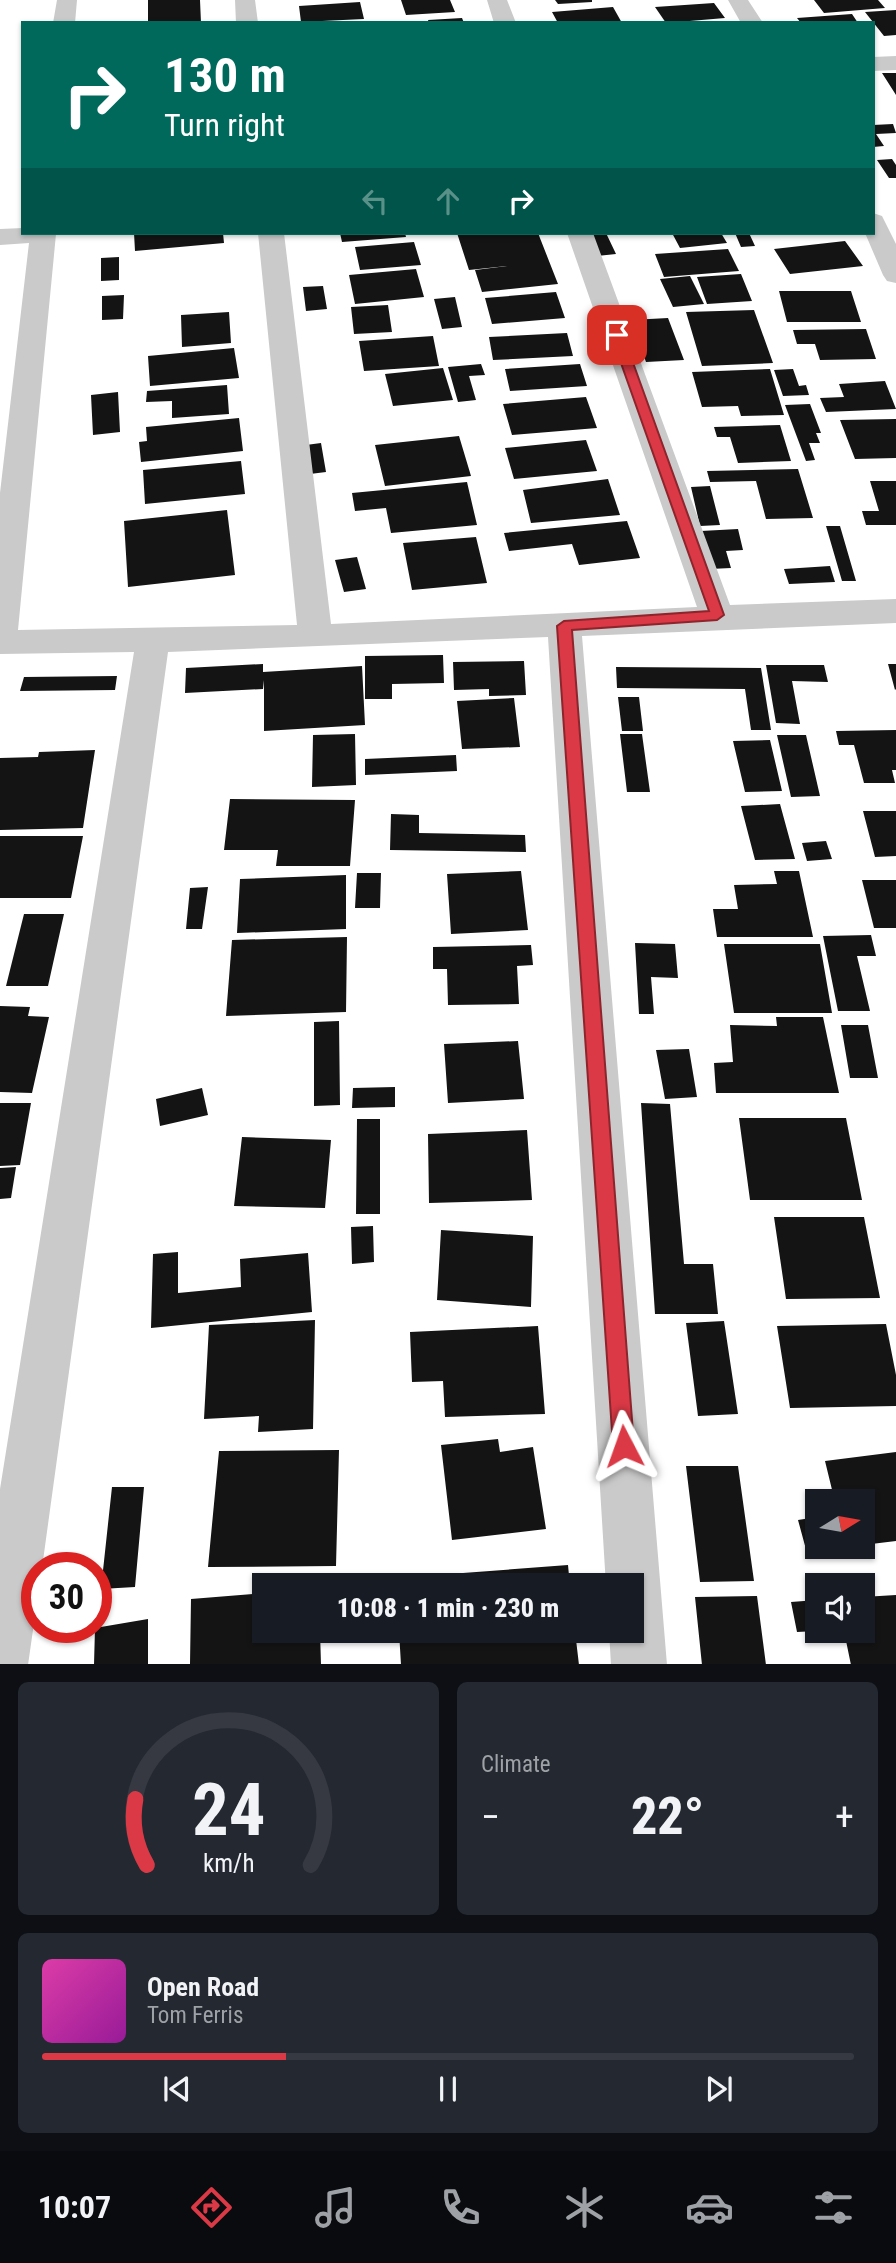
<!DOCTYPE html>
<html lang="en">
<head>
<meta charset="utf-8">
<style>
  :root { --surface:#171b24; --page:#242831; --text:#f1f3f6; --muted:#9ea1a6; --line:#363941; --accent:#da3945 }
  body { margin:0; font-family:"Roboto Condensed",sans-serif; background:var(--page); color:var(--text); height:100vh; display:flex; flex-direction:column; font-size:26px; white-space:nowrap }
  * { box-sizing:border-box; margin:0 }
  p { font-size:23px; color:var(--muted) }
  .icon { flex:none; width:38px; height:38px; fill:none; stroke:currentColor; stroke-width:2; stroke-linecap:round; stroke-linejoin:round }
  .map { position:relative; height:1664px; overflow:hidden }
  .sheet { display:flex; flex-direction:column; gap:18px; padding:18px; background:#0d0f14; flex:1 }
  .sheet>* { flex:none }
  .banner { position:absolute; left:21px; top:21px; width:854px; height:214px; border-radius:0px; box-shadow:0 2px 5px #0004; background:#00695c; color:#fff; overflow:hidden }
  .needle { width:46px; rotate:79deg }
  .controls { position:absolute; left:805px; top:1489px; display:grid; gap:14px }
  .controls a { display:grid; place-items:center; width:70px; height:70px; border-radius:0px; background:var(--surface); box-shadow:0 2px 5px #0004; font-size:35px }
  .speed { position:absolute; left:21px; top:1552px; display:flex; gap:14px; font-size:35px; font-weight:700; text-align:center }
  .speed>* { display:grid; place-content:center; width:91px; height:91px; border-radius:50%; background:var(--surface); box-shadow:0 2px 5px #0004; line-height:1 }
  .speed .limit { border:10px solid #d22; background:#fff; color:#111 }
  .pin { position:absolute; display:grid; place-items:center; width:60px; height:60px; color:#fff; margin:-30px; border-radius:14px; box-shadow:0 4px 10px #0006 }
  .me { position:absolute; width:77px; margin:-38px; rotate:356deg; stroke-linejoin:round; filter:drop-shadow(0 0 5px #0008) }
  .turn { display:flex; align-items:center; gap:24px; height:147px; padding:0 28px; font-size:32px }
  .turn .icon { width:91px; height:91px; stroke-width:2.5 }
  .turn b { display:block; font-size:49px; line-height:60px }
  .lanes { display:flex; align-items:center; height:66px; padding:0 28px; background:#0003; justify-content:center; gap:35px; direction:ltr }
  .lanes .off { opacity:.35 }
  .big { font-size:52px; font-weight:800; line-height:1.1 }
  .sheet .tile { flex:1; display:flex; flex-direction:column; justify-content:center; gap:10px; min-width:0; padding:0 24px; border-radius:10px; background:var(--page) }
  .sheet .dial { align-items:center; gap:0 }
  .dial svg { height:182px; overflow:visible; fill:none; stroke:var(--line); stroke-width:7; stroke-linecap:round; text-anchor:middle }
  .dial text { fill:var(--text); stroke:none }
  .song { display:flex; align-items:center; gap:21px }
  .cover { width:84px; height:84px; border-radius:10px; background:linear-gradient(135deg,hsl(320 70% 55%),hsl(300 70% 35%)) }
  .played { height:7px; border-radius:4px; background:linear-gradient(90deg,var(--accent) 30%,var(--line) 30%) }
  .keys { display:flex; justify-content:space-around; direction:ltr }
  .heat { display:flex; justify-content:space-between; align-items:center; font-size:38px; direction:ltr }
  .sheet .tiles { flex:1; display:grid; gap:18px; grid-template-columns:1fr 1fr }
  .tile:last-child { grid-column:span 2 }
  .trip { position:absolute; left:252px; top:1573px; width:392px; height:70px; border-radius:0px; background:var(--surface); box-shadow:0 2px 5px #0004; font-weight:800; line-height:70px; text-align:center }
  .tab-bar { display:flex; height:112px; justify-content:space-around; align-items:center; background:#090b0e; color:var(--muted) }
  .tab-bar .icon { width:49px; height:49px }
  .tab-bar .on { color:var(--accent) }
  .tab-bar b { font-size:32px; color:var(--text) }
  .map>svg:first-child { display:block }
  .building { fill:#141414 }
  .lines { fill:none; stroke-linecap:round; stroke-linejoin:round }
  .minor { fill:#cacaca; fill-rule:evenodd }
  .route { fill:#da3945; stroke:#8e252d; stroke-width:2 }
</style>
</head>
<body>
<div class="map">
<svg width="896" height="1665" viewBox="0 0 896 1665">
  <rect width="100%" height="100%" fill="#fff"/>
  <path class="building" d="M148,0H200L201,23H148Z
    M401,0H450L455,12L406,15Z
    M555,0H592V2L558,4Z
    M814,0H878L885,8L824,13Z
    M360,2L364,19L301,22L299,6Z
    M714,3L725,18L666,23L655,7Z
    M613,7L622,23H558L552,12Z
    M896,10V35L884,36L865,12Z
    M852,14L858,23H801L797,18Z
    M462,18L464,23H429L428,20Z
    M882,73H896V95Z
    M893,124L896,133L876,134L884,146L873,147V125Z
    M892,159L896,165V178H889L877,160Z
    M134,233H223L224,243L135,251Z
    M340,233H405L406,237L342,242Z
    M457,233H538L558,284L482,292L475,270L507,266L469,270Z
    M588,233H606L616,254L597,256Z
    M672,233H721L727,243L680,248Z
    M735,233H749L755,246L741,247Z
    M845,241L863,266L790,274L774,249Z
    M414,242L421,265L360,270L355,247Z
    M728,249L739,271L664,277L655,254Z
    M119,257V280L101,281V258Z
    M416,269L424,297L355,304L349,275Z
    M741,274L752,301L707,304L697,277Z
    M690,276L704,304L673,307L660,279Z
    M323,286L327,309L306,311L303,287Z
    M779,291H851L861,322H787Z
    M556,292L565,318L492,324L485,298Z
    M124,295L123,319L102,320V296Z
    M455,297L462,327L442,329L434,299Z
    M388,305L392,332L354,334L351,307Z
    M754,310L773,363L702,366L686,312Z
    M229,312L231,343L182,347L181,315Z
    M668,318L684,360L646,362L631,320Z
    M866,329L876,359L820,360L815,344H797L793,330Z
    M567,333L573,356L493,360L489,337Z
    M433,336L439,366L364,371L359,341Z
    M234,348L239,378L150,386L148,356Z
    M481,364L485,375L469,376L476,400L458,402L448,367Z
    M580,364L587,386L510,391L505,369Z
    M443,368L453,400L393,406L385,374Z
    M770,369L784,415L741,416L738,406L702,407L692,372Z
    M793,369L799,386L806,385L809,395L783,396L774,370Z
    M885,381L896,409L826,412L820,398L844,397L839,384Z
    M227,385L229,414L172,418V401L146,402L147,391Z
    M118,392L120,432L93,435L91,395Z
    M586,397L597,428L512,435L503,404Z
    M810,404L821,433H816L820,443H809L815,460L806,461L785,405Z
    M239,418L243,451L141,462L139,442L147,441L146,427Z
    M896,419V458L855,459L840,420Z
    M780,425L791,461L738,463L730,437H717L714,427Z
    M459,436L471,476L385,486L375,445Z
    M586,440L597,471L514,479L505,448Z
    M321,443L326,472L310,474L306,445Z
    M241,461L245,494L145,504L143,470Z
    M798,469L813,518L766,519L756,481L710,482L707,471Z
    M608,479L620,515L531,523L523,490Z
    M870,481H896V525H866L862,511H879Z
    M467,482L477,525L391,533L386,508L355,511L352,493Z
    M710,486L720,525L700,526L691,487Z
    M227,510L235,575L128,587L124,521Z
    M627,521L640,558L579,565L572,544L509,551L504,533Z
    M826,526H840L856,581H842Z
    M738,529L743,550L726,551L731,568L710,569L701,531Z
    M476,537L487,583L412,590L403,543Z
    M357,557L366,589L344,592L335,560Z
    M830,566L835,582L789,584L784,569Z
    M443,655L444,683L392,684V699H365V656Z
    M524,661L526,695L489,696V689L454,690L453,662Z
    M263,664V672L362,666L365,725L264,731V680L263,689L185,693L186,668Z
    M888,664H896V689L895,690Z
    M766,665H824L828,682L792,681L800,724L776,723Z
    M616,667L761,668L771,730H751L745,689L617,688Z
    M117,676L115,690L20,691L24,677Z
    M618,697H639L643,731H622Z
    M514,698L520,747L462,749L457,701Z
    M896,730V770H892L895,783H864L854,745H839L836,731Z
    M355,734L356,785L312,787L313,735Z
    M620,734H642L650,792H627Z
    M777,735H806L820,796L791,797Z
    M770,740L782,791L745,792L733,741Z
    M95,750L83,828L0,830V758L38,757L39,752Z
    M456,755L457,771L365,775V759Z
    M230,799L355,800L350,866H276L278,850H224Z
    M780,804L795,859L755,860L741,806Z
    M863,811H896V856L875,857Z
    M391,814L419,815V833L525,835L526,852L390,850Z
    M0,836H83L71,898H0Z
    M826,841L832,859L807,861L802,843Z
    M521,871L528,930L451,934L447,874Z
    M774,871H799L813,937H717L713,909H738L734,885L777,884Z
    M357,873H381L380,908H355Z
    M346,875V929L237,933L240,879Z
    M862,880H896V928H874Z
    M208,887L202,929H186L190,888Z
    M24,914H64L48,986H6Z
    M871,935L876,956H857L870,1011H838L823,936Z
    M347,937L346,1012L226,1016L232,940Z
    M635,943L675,944L678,978L651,977L654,1014H639Z
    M724,944H820L832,1013H734Z
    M531,945L533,965L517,966L519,1004L448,1005L447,969H433V947Z
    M0,1006L30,1007L28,1016L49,1017L32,1093L0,1092Z
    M776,1017H823L839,1093H716L714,1063L733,1062L730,1025L777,1026Z
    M339,1021L340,1105L314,1106V1022Z
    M841,1025H868L878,1078H850Z
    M518,1041L524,1099L448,1103L444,1044Z
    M689,1049L697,1097L665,1099L656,1050Z
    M395,1087V1107L352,1108L353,1088Z
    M202,1088L208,1115L160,1126L156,1099Z
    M0,1103H31L20,1165L0,1166Z
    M641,1103L670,1104L684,1264H713L718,1314H655Z
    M739,1118H846L862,1200H750Z
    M357,1119H380V1214H356Z
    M527,1130L532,1200L429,1203L428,1134Z
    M242,1137L331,1140L325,1208L234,1206Z
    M16,1167L11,1198L0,1199V1168Z
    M774,1217H864L880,1298L786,1299Z
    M373,1226L374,1262L352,1264L351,1227Z
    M441,1230L533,1236L531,1307L437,1300Z
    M178,1252V1293L241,1287L240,1259L308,1253L312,1312L151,1328L153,1254Z
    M315,1320L313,1429L258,1432L259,1416L204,1419L209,1325Z
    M724,1321L738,1414L698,1416L686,1323Z
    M886,1324L896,1375V1406L790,1408L777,1326Z
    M538,1326L545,1414L445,1417L443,1381L412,1382L410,1332Z
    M498,1439L500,1452L533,1447L546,1529L452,1540L441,1445Z
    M339,1450L336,1566L208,1567L219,1451Z
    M896,1452V1541L863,1545V1502H835L825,1461Z
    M686,1466H738L754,1581L700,1582Z
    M112,1487H144L135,1587L101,1589Z
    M817,1517V1547L836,1549L807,1553L798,1520Z
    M568,1565L570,1586H396V1578Z
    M264,1593V1631H320L321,1665H190L191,1599Z
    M896,1595V1665H851L844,1631H863V1597Z
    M757,1596L766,1665H702L695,1597Z
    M817,1600V1631L797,1632L791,1602Z
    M148,1619V1665H94L95,1628Z
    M399,1631H575L579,1665H401Z"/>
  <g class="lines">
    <path class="minor" d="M57,0H77L75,23H53Z
      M235,0H255L258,23H236Z
      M487,0H507L516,23H494Z
      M728,0H748L763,23H741Z
      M896,56V70L873,71V57Z
      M873,213L882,216L896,244V283L887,281L883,275L865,233H873Z
      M23,228V233L56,234L18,630L297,625L258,233H284L331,624L697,607L567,233H593L730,605L896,599V623L582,636L667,1665H611L609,1631H632V1586H606L548,637L168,652L42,1568H37V1602L28,1665H0V1489L134,652L0,654V493L29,243L0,245V229Z"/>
  </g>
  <path class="route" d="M613,332L623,335L724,615L717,620L572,630L634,1446L631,1453L624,1457L616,1453L613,1446L557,626L564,621L709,611L611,335Z"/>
</svg>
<div class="controls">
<a><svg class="needle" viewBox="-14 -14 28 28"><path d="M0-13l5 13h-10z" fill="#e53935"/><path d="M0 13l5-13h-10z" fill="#9ea1a6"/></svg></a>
<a><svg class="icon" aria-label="sound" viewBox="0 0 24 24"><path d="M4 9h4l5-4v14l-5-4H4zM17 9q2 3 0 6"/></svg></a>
</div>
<div class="speed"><div class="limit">30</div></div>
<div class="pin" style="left:617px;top:335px;background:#d93025"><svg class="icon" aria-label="arrive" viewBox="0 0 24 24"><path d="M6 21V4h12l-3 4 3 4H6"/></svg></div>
<svg class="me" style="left:624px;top:1446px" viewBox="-20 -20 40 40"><path d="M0-17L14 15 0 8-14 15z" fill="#da3945" stroke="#fff" stroke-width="4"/></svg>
<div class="trip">10:08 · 1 min · 230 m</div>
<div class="banner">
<div class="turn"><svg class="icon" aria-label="right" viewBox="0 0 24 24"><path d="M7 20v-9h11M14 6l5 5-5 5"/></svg><div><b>130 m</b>Turn right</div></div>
<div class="lanes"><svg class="icon off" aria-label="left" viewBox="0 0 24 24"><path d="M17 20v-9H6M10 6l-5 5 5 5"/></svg><svg class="icon off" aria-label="ahead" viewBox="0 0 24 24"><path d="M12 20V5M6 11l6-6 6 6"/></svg><svg class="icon" aria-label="right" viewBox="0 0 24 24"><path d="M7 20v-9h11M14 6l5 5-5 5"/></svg></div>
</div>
</div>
<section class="sheet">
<div class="tiles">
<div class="tile dial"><svg viewBox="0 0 100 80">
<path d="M14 69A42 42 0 1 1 86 69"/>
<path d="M14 69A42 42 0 0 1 9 40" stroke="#da3945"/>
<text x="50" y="56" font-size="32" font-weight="700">24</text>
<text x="50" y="72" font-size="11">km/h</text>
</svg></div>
<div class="tile"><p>Climate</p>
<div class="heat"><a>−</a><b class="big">22°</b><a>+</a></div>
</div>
<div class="tile">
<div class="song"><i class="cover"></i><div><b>Open Road</b><p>Tom Ferris</p></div></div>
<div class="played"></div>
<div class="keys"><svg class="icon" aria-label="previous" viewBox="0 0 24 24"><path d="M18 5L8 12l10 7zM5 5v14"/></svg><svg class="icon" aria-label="pause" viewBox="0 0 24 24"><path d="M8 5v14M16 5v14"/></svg><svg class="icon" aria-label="next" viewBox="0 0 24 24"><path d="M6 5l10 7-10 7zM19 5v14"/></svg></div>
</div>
</div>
</section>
<nav class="tab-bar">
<b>10:07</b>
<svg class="icon on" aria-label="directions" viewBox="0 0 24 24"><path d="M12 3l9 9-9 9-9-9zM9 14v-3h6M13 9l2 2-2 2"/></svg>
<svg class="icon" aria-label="music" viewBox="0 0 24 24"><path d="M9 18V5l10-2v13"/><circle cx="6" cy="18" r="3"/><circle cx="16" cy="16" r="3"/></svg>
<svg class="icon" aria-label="phone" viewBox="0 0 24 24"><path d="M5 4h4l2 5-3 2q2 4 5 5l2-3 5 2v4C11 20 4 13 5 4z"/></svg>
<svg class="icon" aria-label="climate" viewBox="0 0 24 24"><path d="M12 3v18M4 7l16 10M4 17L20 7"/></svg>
<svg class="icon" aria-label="car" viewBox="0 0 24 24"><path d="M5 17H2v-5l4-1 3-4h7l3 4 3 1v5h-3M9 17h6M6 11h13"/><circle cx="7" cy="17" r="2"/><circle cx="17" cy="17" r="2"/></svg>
<svg class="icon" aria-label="filters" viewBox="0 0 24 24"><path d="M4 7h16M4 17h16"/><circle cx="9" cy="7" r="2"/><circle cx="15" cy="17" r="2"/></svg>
</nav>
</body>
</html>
